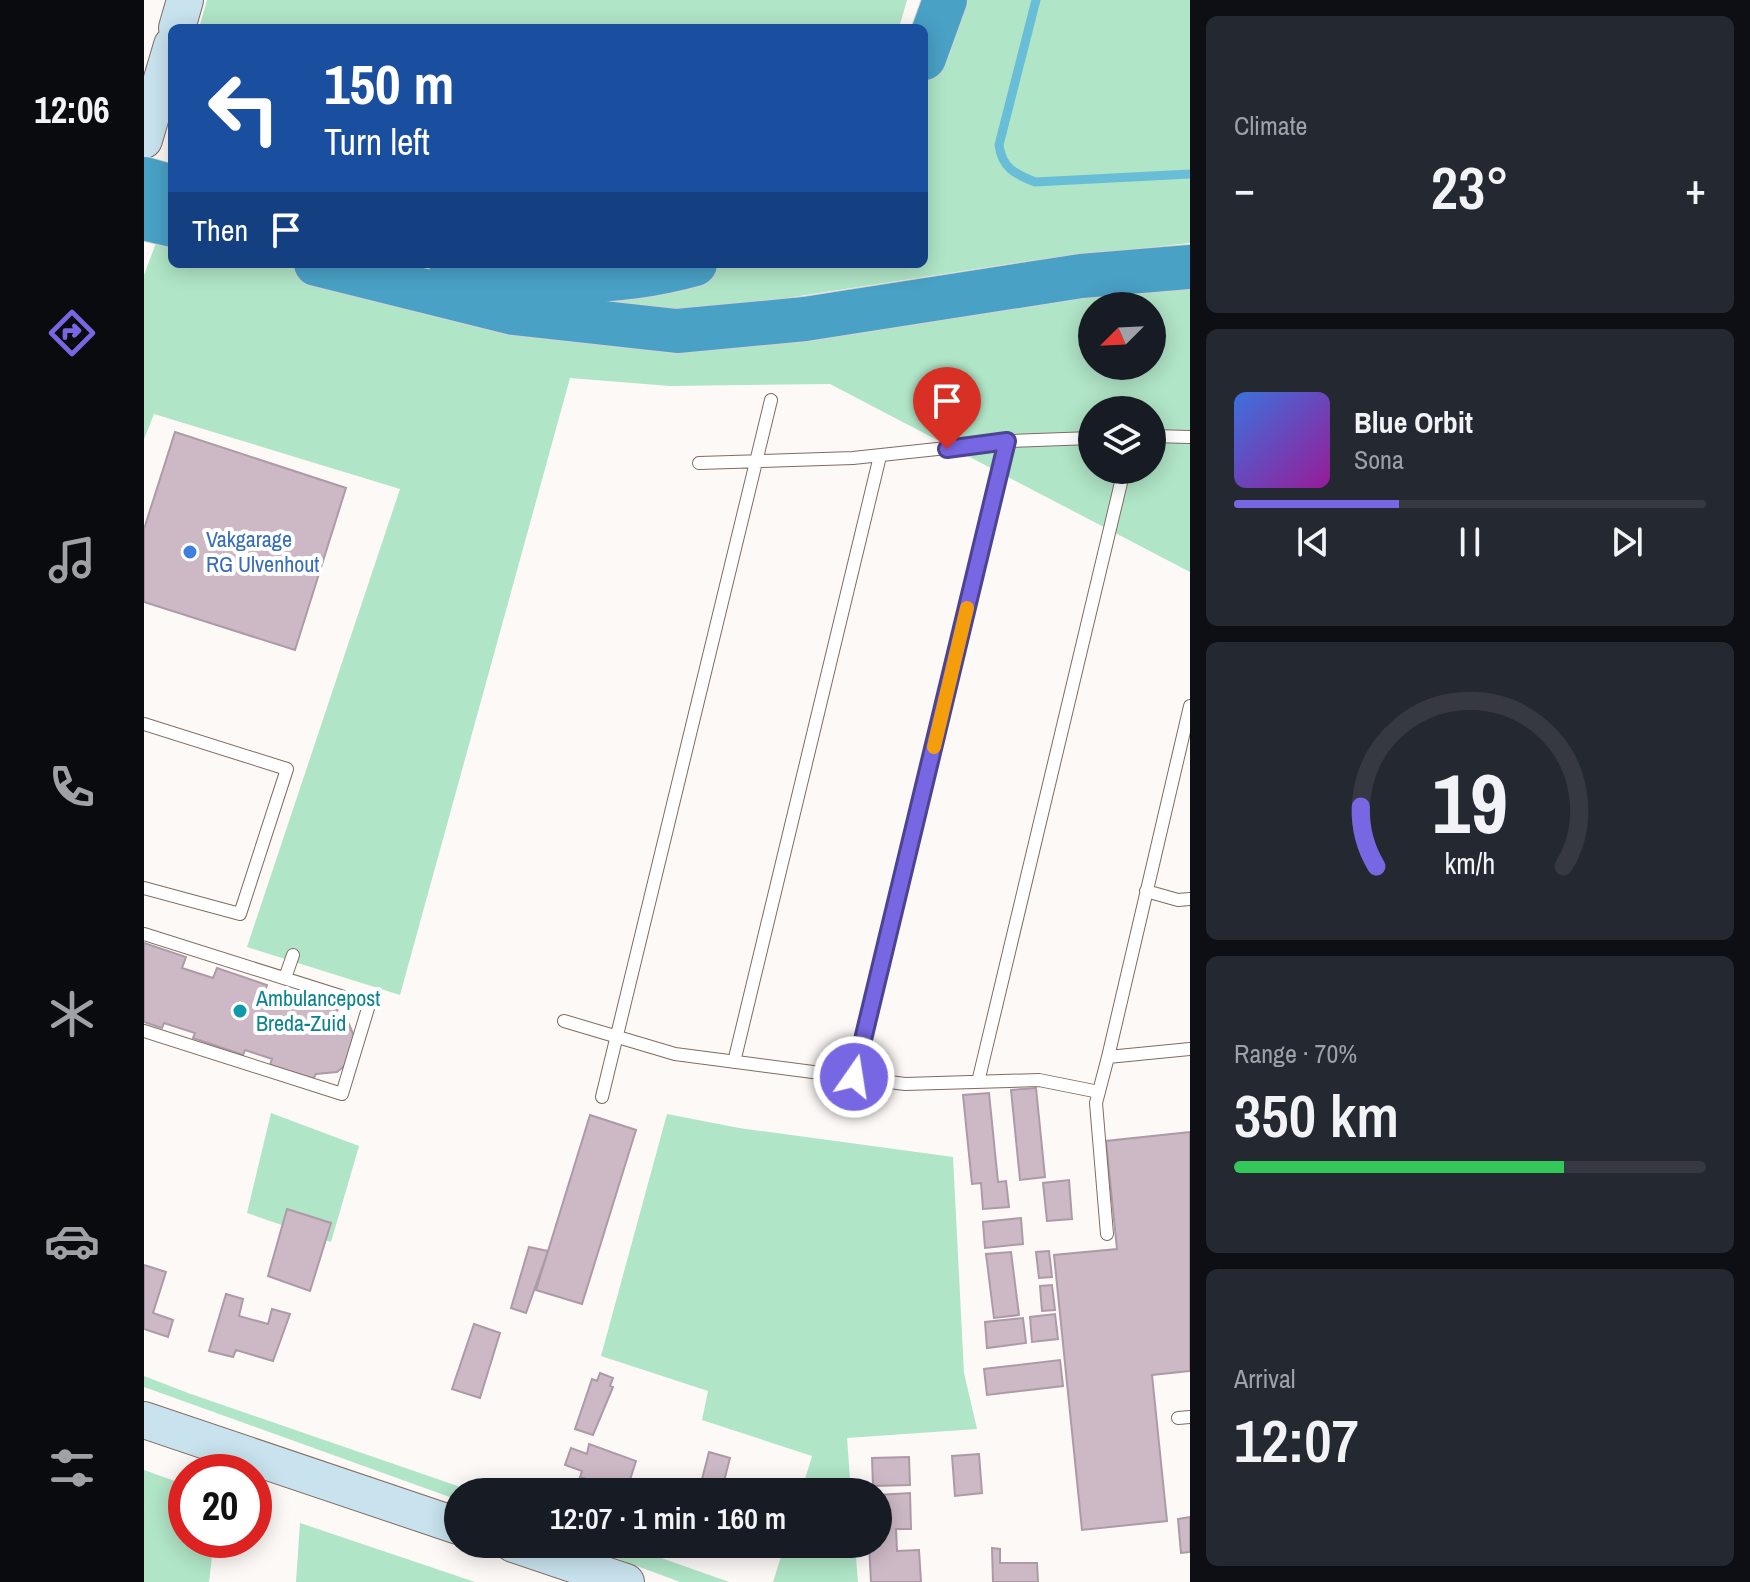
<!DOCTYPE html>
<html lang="en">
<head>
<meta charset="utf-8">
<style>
  :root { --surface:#171b24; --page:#242831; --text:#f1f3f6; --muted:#9ea1a6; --line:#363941; --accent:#7767e2 }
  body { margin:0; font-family:"Archivo Narrow",sans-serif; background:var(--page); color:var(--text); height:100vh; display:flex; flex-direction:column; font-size:30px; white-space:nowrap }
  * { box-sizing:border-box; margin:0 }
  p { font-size:26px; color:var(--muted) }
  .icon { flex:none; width:44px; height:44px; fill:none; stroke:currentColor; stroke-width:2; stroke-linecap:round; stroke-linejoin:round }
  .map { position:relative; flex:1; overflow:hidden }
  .panel { display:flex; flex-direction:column; gap:16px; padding:16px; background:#0d0f14; width:560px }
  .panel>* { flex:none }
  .guide { position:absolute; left:24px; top:24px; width:760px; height:244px; border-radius:12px; box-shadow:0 4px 20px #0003; background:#1a4fa0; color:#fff; overflow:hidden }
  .needle { width:52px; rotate:246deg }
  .tools { position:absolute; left:934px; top:292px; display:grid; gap:16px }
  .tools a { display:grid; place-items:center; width:88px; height:88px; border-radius:50%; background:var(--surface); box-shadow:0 4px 20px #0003; font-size:40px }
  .speed { position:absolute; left:24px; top:1454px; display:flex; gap:16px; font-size:40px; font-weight:700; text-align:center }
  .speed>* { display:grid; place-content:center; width:104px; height:104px; border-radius:50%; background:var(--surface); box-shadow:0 4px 20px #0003; line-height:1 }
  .speed .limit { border:12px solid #d22; background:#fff; color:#111 }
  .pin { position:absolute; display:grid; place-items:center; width:68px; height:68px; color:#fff; margin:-82px -34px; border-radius:50% 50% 50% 0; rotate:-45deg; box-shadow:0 0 8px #0007 }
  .pin .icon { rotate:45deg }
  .me { position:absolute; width:88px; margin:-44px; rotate:13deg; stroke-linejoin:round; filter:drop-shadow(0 0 6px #0008) }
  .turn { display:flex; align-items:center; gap:28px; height:168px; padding:0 24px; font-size:36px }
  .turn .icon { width:104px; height:104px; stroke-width:2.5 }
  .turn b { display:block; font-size:56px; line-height:68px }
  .then { display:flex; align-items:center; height:76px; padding:0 24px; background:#0003; gap:16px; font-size:30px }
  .big { font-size:60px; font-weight:600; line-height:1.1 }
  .panel .card { flex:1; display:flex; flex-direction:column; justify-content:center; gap:12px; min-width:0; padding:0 28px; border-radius:12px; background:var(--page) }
  .panel .dial { align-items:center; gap:0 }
  .dial svg { height:208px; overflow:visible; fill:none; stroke:var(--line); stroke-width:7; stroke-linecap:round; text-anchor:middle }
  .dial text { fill:var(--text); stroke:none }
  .song { display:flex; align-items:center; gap:24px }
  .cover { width:96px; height:96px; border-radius:12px; background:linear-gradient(135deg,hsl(220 70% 55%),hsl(300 70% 35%)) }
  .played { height:8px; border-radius:4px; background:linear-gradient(90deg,var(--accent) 35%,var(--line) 35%) }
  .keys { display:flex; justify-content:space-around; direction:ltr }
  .heat { display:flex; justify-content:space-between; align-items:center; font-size:44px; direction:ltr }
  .charge { height:12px; border-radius:6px; background:linear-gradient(90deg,#34c759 70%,var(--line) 0) }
  .trip { position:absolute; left:300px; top:1478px; width:448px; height:80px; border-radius:40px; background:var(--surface); box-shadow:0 4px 20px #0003; font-weight:600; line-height:80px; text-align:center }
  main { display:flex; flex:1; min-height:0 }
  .menu { display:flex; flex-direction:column; width:144px; justify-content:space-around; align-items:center; background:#090b0e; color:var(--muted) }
  .menu .icon { width:56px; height:56px }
  .menu .active { color:var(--accent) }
  .menu b { font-size:36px; color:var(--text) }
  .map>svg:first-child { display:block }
  .green { fill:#b0e5c7; fill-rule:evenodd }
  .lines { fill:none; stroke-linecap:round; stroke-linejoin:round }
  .stream { stroke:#69bed7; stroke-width:9 }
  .building { fill:#cdb9c6; stroke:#ad9aa7; stroke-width:2 }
  .service-casing { stroke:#7f6c62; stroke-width:14 }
  .secondary-casing { stroke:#7f6c62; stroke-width:38 }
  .motorway-casing { stroke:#d5d4d3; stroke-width:46 }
  .service { stroke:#fff; stroke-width:12 }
  .secondary { stroke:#c8e3ee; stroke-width:36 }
  .motorway { stroke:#49a1c6; stroke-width:44 }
  .route-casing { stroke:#4d4393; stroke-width:20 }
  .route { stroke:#7767e2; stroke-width:14 }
  .slow { stroke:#f59e0b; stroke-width:14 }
  .shop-dot { fill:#3f7fe0; stroke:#fff; stroke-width:3 }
  .culture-dot { fill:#0f9aa8; stroke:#fff; stroke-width:3 }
  .labels { text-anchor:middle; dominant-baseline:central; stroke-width:8; stroke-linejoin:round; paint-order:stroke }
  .shop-label { font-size:22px; fill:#366cbe; stroke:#fff; text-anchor:start }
  .culture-label { font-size:22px; fill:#0d838f; stroke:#fff; text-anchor:start }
</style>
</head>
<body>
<main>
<nav class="menu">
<b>12:06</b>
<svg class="icon active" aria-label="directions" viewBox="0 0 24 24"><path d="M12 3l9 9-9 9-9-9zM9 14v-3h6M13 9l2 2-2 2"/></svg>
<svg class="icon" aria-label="music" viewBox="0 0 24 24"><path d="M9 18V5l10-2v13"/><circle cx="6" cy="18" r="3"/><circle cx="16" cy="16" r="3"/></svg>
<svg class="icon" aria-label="phone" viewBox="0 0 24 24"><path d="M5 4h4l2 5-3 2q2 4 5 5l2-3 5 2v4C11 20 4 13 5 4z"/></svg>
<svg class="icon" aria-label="climate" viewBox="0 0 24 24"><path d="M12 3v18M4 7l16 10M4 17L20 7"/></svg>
<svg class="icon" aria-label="car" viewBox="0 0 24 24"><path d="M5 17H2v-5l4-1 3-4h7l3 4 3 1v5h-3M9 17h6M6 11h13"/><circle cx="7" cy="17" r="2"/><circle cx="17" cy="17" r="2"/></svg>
<svg class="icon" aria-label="filters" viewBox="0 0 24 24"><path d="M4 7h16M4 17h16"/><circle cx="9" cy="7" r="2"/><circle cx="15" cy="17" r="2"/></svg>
</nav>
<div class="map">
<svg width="1046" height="1582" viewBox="0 0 1046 1582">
  <rect width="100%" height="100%" fill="#fdf9f6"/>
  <path class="green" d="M63,0H763L755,28H55Z
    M800,0H1046V243L877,262L610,303L538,309L490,306L409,294L560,272L575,264H780V64Z
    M28,240V264H136L407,324L1046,271V572L686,384L526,386L426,378L256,995L103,947L256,489L10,414L0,439V275L12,243ZM948,306H1008V366H948ZM948,410H1008V470H948Z
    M127,1113L215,1146L187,1242L103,1213Z
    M523,1114L595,1128L809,1157L820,1373L833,1429L703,1438L707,1492H657L668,1456L558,1420L564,1391L457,1356Z
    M0,1376L44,1393L331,1492H314V1500L0,1387Z
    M0,1470L42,1485V1540H70L65,1582H0Z
    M156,1523L331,1582H152Z
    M434,1544H478L585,1582H536Z
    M641,1544H711L714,1582H629Z"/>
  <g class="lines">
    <path class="stream" d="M892,0L855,145C858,168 871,174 891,182L1046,174"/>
  </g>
  <path class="building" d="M31,432L202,488L151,650L0,602V529Z
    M0,943L42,957L38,968L69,978L73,968L123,985L119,996L146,1005L150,994L194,1009L192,1014L204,1022L210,1036L204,1063L193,1072L172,1074L169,1079L126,1065L128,1059L101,1050L99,1055L49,1038L51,1033L20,1023L18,1028L0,1022Z
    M892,1088L901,1177L876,1180L867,1090Z
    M845,1093L854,1182L862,1181L865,1207L839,1209L837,1183L828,1184L819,1095Z
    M446,1115L492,1130L438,1304L392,1290Z
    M1046,1132V1371L1008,1375L1023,1521L938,1530L910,1255L973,1249L962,1141Z
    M925,1180L928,1219L903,1221L899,1183Z
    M143,1209L187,1223L166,1291L124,1276Z
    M877,1218L879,1244L841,1248L839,1222Z
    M385,1247L404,1251L382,1313L367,1308Z
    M905,1251L908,1277L895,1278L892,1252Z
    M867,1252L875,1315L850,1318L842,1254Z
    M0,1265L22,1272L9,1313L29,1320L24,1337L0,1329Z
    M908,1285L911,1310L898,1311L896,1286Z
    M82,1294L99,1299L95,1316L124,1324L128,1309L146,1314L129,1361L92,1350L89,1357L65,1351Z
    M911,1314L914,1339L888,1342L886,1317Z
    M879,1318L882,1343L843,1348L841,1322Z
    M330,1324L356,1333L336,1398L308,1389Z
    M916,1360L919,1386L843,1395L840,1369Z
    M456,1373L469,1378L466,1386L469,1387L449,1435L431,1429L448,1379L453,1381Z
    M445,1444L492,1461L482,1492L436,1477L438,1471L421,1465L427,1448L443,1454Z
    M565,1452L586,1458L578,1489L557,1483Z
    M835,1454L838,1493L811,1496L808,1456Z
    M765,1457L766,1485L729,1486L728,1458Z
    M766,1493L767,1529H752L753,1551L775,1550L777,1582H727L725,1544H734V1495Z
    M1046,1517V1552L1037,1553L1034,1519Z
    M848,1548L856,1549V1563H893L894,1582H849Z"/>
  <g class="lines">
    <g class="service-casing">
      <path id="service" d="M1008,436L1046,437
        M555,463L709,458L868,441L948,438
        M0,724L143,769L96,914L0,888
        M1002,891L1034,900L1046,899
        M0,934L225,1005L198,1094L0,1031
        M141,978L149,955
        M420,1021L531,1054L761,1084L895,1080L955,1092
        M964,1057L1046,706
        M590,1062L736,456
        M710,1077L863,441
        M834,1082L980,470
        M458,1097L627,400
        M963,1234L952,1103L964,1057L1046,1049
        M1034,1418L1046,1417"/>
    </g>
    <g class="secondary-casing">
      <path id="secondary" d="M33,28L41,0
        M0,140L28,45
        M0,1420L314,1526
        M369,1544L482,1582"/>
    </g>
    <g class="motorway-casing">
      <path id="motorway" d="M780,58L801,0
        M0,179L28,187
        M0,218L28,225
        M172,264L369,313L533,331L661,319L937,276L1046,267
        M307,264C386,286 472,286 551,264"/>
    </g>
    <use href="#service" class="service"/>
    <use href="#secondary" class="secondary"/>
    <use href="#motorway" class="motorway"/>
  </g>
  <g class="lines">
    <g class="route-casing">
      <path id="route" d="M710,1077L863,441L803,449"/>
    </g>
    <use href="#route" class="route"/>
    <path class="slow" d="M790,747L823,608"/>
  </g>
  <circle class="shop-dot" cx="46" cy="552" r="8"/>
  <circle class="culture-dot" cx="96" cy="1011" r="8"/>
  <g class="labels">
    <g class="shop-label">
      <text x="62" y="539">Vakgarage<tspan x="62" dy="25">RG Ulvenhout</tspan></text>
    </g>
    <g class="culture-label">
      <text x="112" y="998">Ambulancepost<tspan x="112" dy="25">Breda-Zuid</tspan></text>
    </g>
  </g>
</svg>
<div class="tools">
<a><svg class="needle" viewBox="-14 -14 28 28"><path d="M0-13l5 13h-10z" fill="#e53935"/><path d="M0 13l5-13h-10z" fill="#9ea1a6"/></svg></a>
<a><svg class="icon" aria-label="layers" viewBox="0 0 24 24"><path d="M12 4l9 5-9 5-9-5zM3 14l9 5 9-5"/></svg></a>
</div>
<div class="speed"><div class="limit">20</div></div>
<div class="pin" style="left:803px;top:449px;background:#d93025"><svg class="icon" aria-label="arrive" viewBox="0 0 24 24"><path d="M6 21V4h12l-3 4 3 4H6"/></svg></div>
<svg class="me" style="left:710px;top:1077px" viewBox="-20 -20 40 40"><circle r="17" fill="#7767e2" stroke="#fff" stroke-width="3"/><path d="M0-11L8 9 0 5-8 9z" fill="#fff"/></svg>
<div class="trip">12:07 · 1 min · 160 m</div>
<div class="guide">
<div class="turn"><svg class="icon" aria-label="left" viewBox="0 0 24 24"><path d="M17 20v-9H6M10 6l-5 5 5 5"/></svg><div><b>150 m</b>Turn left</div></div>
<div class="then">Then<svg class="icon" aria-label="arrive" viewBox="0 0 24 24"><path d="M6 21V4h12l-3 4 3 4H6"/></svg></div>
</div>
</div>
<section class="panel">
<div class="card"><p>Climate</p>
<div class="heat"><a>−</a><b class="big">23°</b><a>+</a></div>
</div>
<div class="card">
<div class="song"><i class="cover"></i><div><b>Blue Orbit</b><p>Sona</p></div></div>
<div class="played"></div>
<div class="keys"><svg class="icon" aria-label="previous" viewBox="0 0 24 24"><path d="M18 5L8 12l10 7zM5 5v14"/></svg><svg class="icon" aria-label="pause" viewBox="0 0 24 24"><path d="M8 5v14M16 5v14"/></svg><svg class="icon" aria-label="next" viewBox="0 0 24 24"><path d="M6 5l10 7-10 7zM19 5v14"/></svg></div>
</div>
<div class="card dial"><svg viewBox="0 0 100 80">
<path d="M14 69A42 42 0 1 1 86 69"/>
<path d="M14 69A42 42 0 0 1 8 46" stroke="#7767e2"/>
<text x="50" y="56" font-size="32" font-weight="700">19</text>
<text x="50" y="72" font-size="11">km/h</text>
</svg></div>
<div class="card"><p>Range · 70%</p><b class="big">350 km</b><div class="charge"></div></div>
<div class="card"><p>Arrival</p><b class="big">12:07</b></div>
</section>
</main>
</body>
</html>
